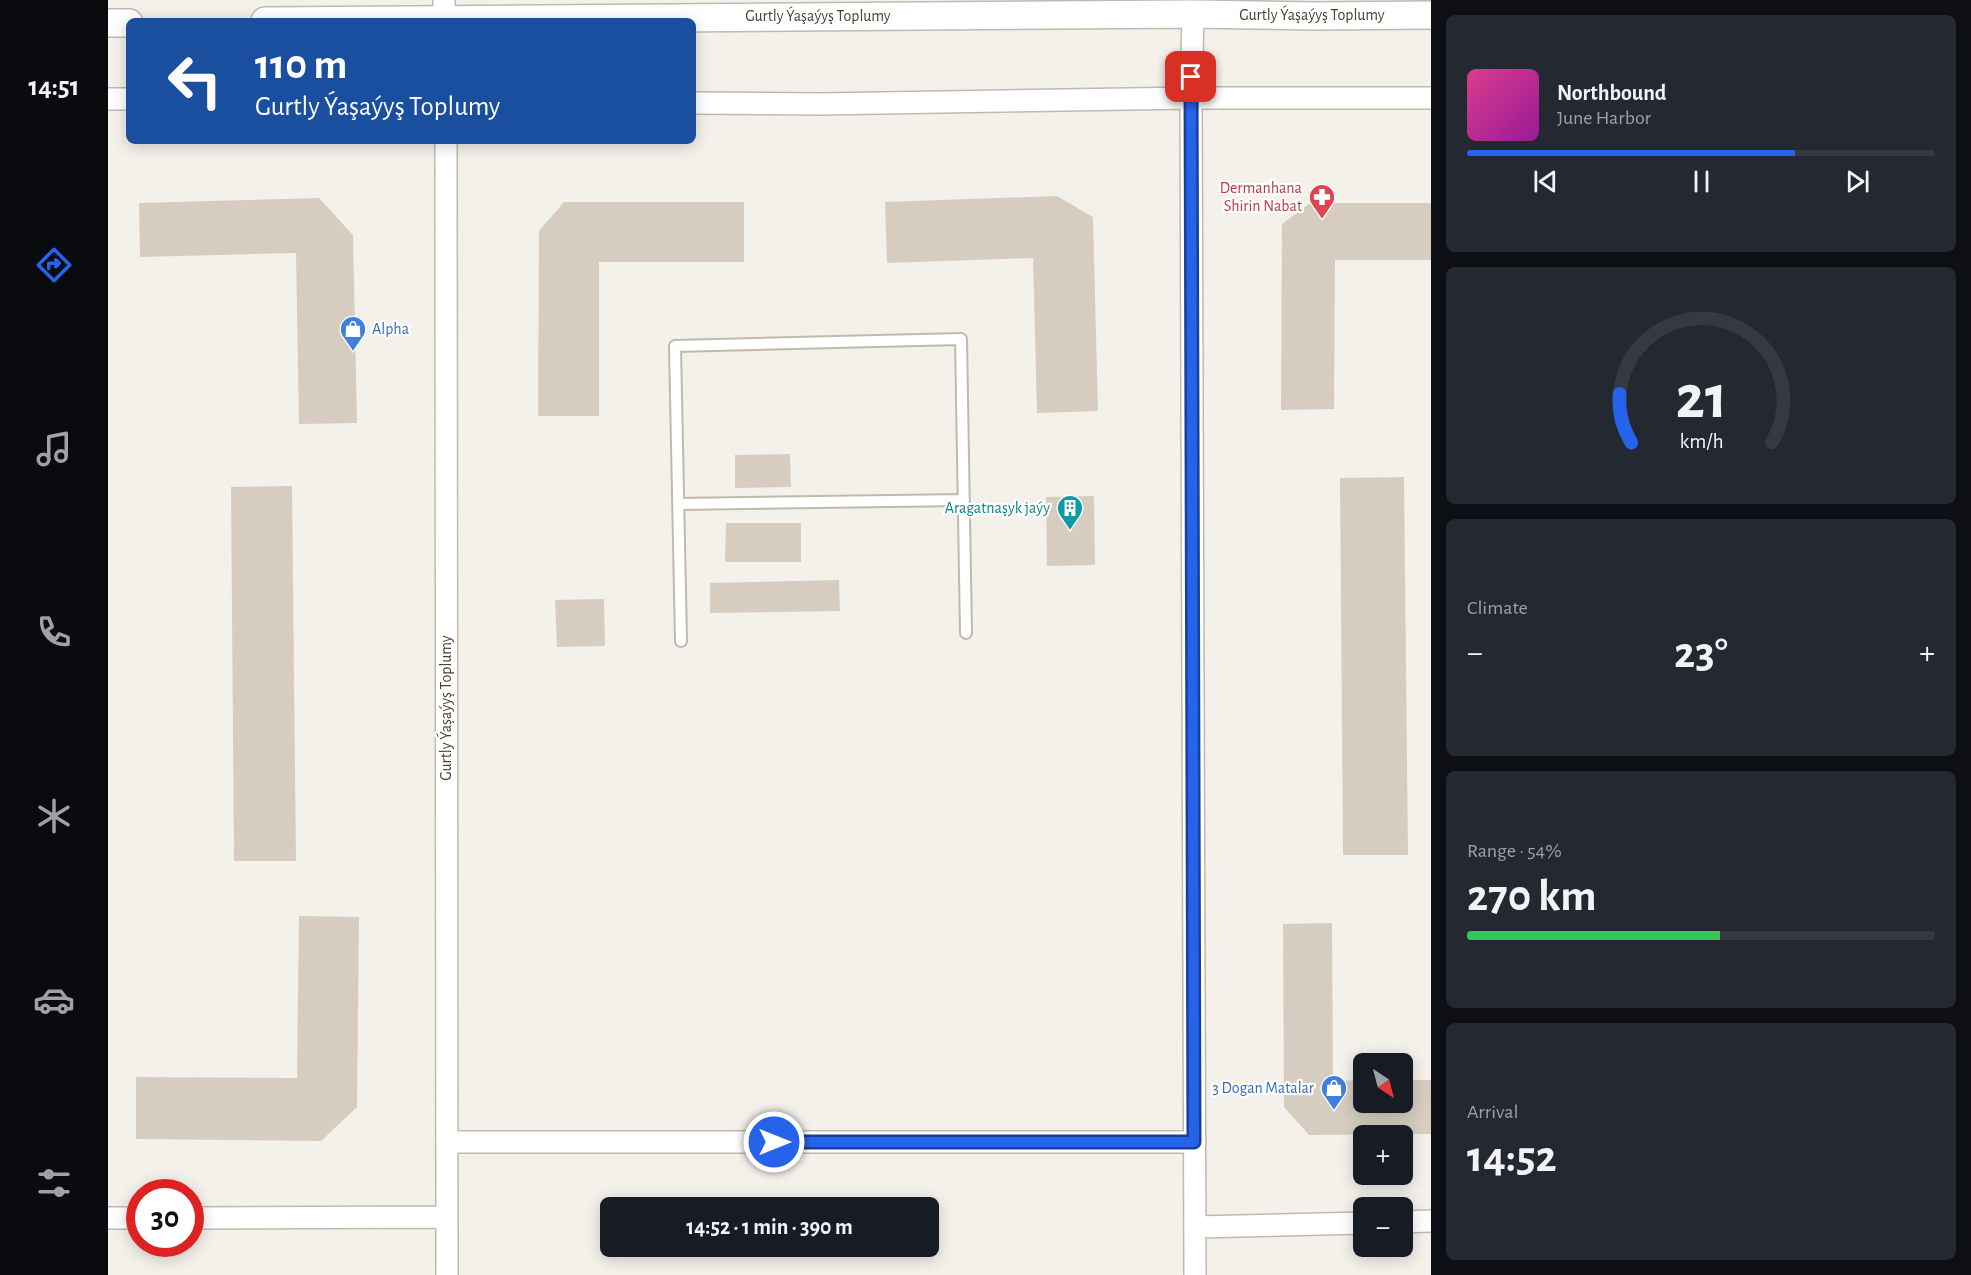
<!DOCTYPE html>
<html lang="en">
<head>
<meta charset="utf-8">
<style>
  :root { --surface:#171b24; --page:#242831; --text:#f1f3f6; --muted:#9ea1a6; --line:#363941; --accent:#2563eb }
  body { margin:0; font-family:"Alegreya Sans",sans-serif; background:var(--page); color:var(--text); height:100vh; display:flex; flex-direction:column; font-size:22px; white-space:nowrap }
  * { box-sizing:border-box; margin:0 }
  p { font-size:20px; color:var(--muted) }
  .icon { flex:none; width:33px; height:33px; fill:none; stroke:currentColor; stroke-width:2; stroke-linecap:round; stroke-linejoin:round }
  .map { position:relative; flex:1; overflow:hidden }
  .panel { display:flex; flex-direction:column; gap:15px; padding:15px; background:#0d0f14; width:540px }
  .panel>* { flex:none }
  .top-card { position:absolute; left:18px; top:18px; width:570px; height:126px; border-radius:9px; box-shadow:0 3px 15px #0003; background:#1a4fa0; color:#fff; overflow:hidden }
  .needle { width:39px; rotate:144deg }
  .tools { position:absolute; left:1245px; top:1053px; display:grid; gap:12px }
  .tools a { display:grid; place-items:center; width:60px; height:60px; border-radius:9px; background:var(--surface); box-shadow:0 3px 15px #0003; font-size:30px }
  .speed { position:absolute; left:18px; top:1179px; display:flex; gap:12px; font-size:30px; font-weight:700; text-align:center }
  .speed>* { display:grid; place-content:center; width:78px; height:78px; border-radius:50%; background:var(--surface); box-shadow:0 3px 15px #0003; line-height:1 }
  .speed .limit { border:9px solid #d22; background:#fff; color:#111 }
  .pin { position:absolute; display:grid; place-items:center; width:51px; height:51px; color:#fff; margin:-26px; border-radius:12px; box-shadow:0 3px 9px #0006 }
  .me { position:absolute; width:66px; margin:-33px; rotate:90deg; stroke-linejoin:round; filter:drop-shadow(0 0 4px #0008) }
  .turn { display:flex; align-items:center; gap:21px; height:126px; padding:0 30px; font-size:27px }
  .turn .icon { width:78px; height:78px; stroke-width:2.5 }
  .turn b { display:block; font-size:42px; line-height:51px }
  .big { font-size:45px; font-weight:600; line-height:1.1 }
  .panel .card { flex:1; display:flex; flex-direction:column; justify-content:center; gap:9px; min-width:0; padding:0 21px; border-radius:9px; background:var(--page) }
  .panel .dial { align-items:center; gap:0 }
  .dial svg { height:156px; overflow:visible; fill:none; stroke:var(--line); stroke-width:7; stroke-linecap:round; text-anchor:middle }
  .dial text { fill:var(--text); stroke:none }
  .song { display:flex; align-items:center; gap:18px }
  .cover { width:72px; height:72px; border-radius:9px; background:linear-gradient(135deg,hsl(330 70% 55%),hsl(300 70% 35%)) }
  .played { height:6px; border-radius:3px; background:linear-gradient(90deg,var(--accent) 70%,var(--line) 70%) }
  .keys { display:flex; justify-content:space-around; direction:ltr }
  .heat { display:flex; justify-content:space-between; align-items:center; font-size:33px; direction:ltr }
  .charge { height:9px; border-radius:4px; background:linear-gradient(90deg,#34c759 54%,var(--line) 0) }
  .trip { position:absolute; left:492px; top:1197px; width:339px; height:60px; border-radius:9px; background:var(--surface); box-shadow:0 3px 15px #0003; font-weight:600; line-height:60px; text-align:center }
  main { display:flex; flex:1; min-height:0 }
  .tabs { display:flex; flex-direction:column; width:108px; justify-content:space-around; align-items:center; background:#090b0e; color:var(--muted) }
  .tabs .icon { width:42px; height:42px }
  .tabs .current { color:var(--accent) }
  .tabs b { font-size:27px; color:var(--text) }
  .map>svg:first-child { display:block }
  .building { fill:#d6cdc0 }
  .lines { fill:none; stroke-linecap:round; stroke-linejoin:round }
  .service-casing { stroke:#c0b9ad; stroke-width:14 }
  .minor-casing { stroke:#c0b9ad; stroke-width:24 }
  .tertiary-casing { stroke:#c0b9ad; stroke-width:30 }
  .service { stroke:#fff; stroke-width:10 }
  .minor { stroke:#fff; stroke-width:21 }
  .tertiary { stroke:#fff; stroke-width:27 }
  .route-casing { stroke:#184099; stroke-width:15 }
  .route { stroke:#2563eb; stroke-width:10 }
  .labels { text-anchor:middle; dominant-baseline:central; stroke-width:4.5; stroke-linejoin:round; paint-order:stroke }
  .street-label { font-size:16px; fill:#484239; stroke:#fff }
  .health-label { font-size:16px; fill:#be3a42; stroke:#fff; text-anchor:end }
  .shop-label { font-size:16px; fill:#366cbe; stroke:#fff; text-anchor:start }
  .culture-label { font-size:16px; fill:#0d838f; stroke:#fff; text-anchor:end }
</style>
</head>
<body>
<main>
<nav class="tabs">
<b>14:51</b>
<svg class="icon current" aria-label="directions" viewBox="0 0 24 24"><path d="M12 3l9 9-9 9-9-9zM9 14v-3h6M13 9l2 2-2 2"/></svg>
<svg class="icon" aria-label="music" viewBox="0 0 24 24"><path d="M9 18V5l10-2v13"/><circle cx="6" cy="18" r="3"/><circle cx="16" cy="16" r="3"/></svg>
<svg class="icon" aria-label="phone" viewBox="0 0 24 24"><path d="M5 4h4l2 5-3 2q2 4 5 5l2-3 5 2v4C11 20 4 13 5 4z"/></svg>
<svg class="icon" aria-label="climate" viewBox="0 0 24 24"><path d="M12 3v18M4 7l16 10M4 17L20 7"/></svg>
<svg class="icon" aria-label="car" viewBox="0 0 24 24"><path d="M5 17H2v-5l4-1 3-4h7l3 4 3 1v5h-3M9 17h6M6 11h13"/><circle cx="7" cy="17" r="2"/><circle cx="17" cy="17" r="2"/></svg>
<svg class="icon" aria-label="filters" viewBox="0 0 24 24"><path d="M4 7h16M4 17h16"/><circle cx="9" cy="7" r="2"/><circle cx="15" cy="17" r="2"/></svg>
</nav>
<div class="map">
<svg width="1323" height="1275" viewBox="0 0 1323 1275">
  <rect width="100%" height="100%" fill="#f4f1eb"/>
  <path class="building" d="M949,196L985,217L990,411L929,413L925,258L779,263L777,202Z
    M211,198L245,235L249,423L191,424L188,253L32,257L31,203Z
    M456,202H636V262H491V416H430L431,231Z
    M1202,203H1323V260H1227L1226,409L1173,410L1174,224Z
    M682,454L683,487L627,488V455Z
    M1296,477L1300,855H1235L1232,478Z
    M184,486L188,861H126L123,487Z
    M986,496L987,565L939,566L938,497Z
    M618,523H693V562H617Z
    M731,580L732,611L602,613V583Z
    M496,599L497,646L449,647L447,600Z
    M191,916L251,917L249,1107L213,1141L28,1139V1077L189,1078Z
    M1224,923L1225,1081L1256,1080V1102H1294V1080H1323V1134L1201,1135L1176,1107L1175,924Z"/>
  <g class="lines">
    <g class="service-casing">
      <path id="service" d="M570,504L856,500
        M573,641L567,346L853,339L858,633"/>
    </g>
    <g class="minor-casing">
      <path id="minor" d="M1085,14L1083,98L1087,1275
        M336,21V0
        M0,99H21
        M585,103L712,104L1083,98H1323
        M338,141L339,1275
        M340,1142H1087
        M0,1218H32
        M82,1218L339,1217
        M1294,1222L1323,1221
        M1087,1227L1256,1223"/>
    </g>
    <g class="tertiary-casing">
      <path id="tertiary" d="M157,21L1085,14L1207,16L1323,15
        M0,23H21"/>
    </g>
    <use href="#service" class="service"/>
    <use href="#minor" class="minor"/>
    <use href="#tertiary" class="tertiary"/>
  </g>
  <g class="lines">
    <g class="route-casing">
      <path id="route" d="M666,1142H1086L1083,77"/>
    </g>
    <use href="#route" class="route"/>
  </g>
  <defs>
    <g id="pharmacy-pin" transform="scale(1.35)"><path d="M0 17L-7.5 6A9.5 9.5 0 1 1 7.5 6Z" fill="#e0444e" stroke="#fff"/><path d="M-2-6h4v4h4v4h-4v4h-4v-4h-4v-4h4Z" fill="#fff"/></g>
    <g id="shop-pin" transform="scale(1.35)"><path d="M0 17L-7.5 6A9.5 9.5 0 1 1 7.5 6Z" fill="#3f7fe0" stroke="#fff"/><path d="M-5-2.5h2.3a2.7 3.5 0 0 1 5.4 0H5L5.5 6h-11ZM-1.5-2.5h3a1.5 2.3 0 0 0-3 0Z" fill="#fff"/></g>
    <g id="building-pin" transform="scale(1.35)"><path d="M0 17L-7.5 6A9.5 9.5 0 1 1 7.5 6Z" fill="#0f9aa8" stroke="#fff"/><path d="M-4-6H4V6H1V3H-1V6H-4ZM-2.5-4.3h1.7v1.8h-1.7ZM.8-4.3h1.7v1.8H.8ZM-2.5-1h1.7V.8h-1.7ZM.8-1h1.7V.8H.8Z" fill="#fff"/></g>
  </defs>
  <g fill-rule="evenodd">
    <use href="#pharmacy-pin" x="1214" y="197"/>
    <use href="#shop-pin" x="245" y="329"/>
    <use href="#building-pin" x="962" y="508"/>
    <use href="#shop-pin" x="1226" y="1088"/>
  </g>
  <g class="labels">
    <g class="street-label">
      <text x="1204" y="15">Gurtly Ýaşaýyş Toplumy</text>
      <text x="710" y="16">Gurtly Ýaşaýyş Toplumy</text>
      <text transform="translate(338 708) rotate(-90)">Gurtly Ýaşaýyş Toplumy</text>
    </g>
    <g class="health-label">
      <text x="1194" y="188">Dermanhana<tspan x="1194" dy="18">Shirin Nabat</tspan></text>
    </g>
    <g class="shop-label">
      <text x="264" y="329">Alpha</text>
      <text x="1206" y="1088" text-anchor="end">3 Dogan Matalar</text>
    </g>
    <g class="culture-label">
      <text x="942" y="508">Aragatnaşyk jaýy</text>
    </g>
  </g>
</svg>
<div class="tools">
<a><svg class="needle" viewBox="-14 -14 28 28"><path d="M0-13l5 13h-10z" fill="#e53935"/><path d="M0 13l5-13h-10z" fill="#9ea1a6"/></svg></a>
<a>+</a>
<a>−</a>
</div>
<div class="speed"><div class="limit">30</div></div>
<div class="pin" style="left:1083px;top:77px;background:#d93025"><svg class="icon" aria-label="arrive" viewBox="0 0 24 24"><path d="M6 21V4h12l-3 4 3 4H6"/></svg></div>
<svg class="me" style="left:666px;top:1142px" viewBox="-20 -20 40 40"><circle r="17" fill="#2563eb" stroke="#fff" stroke-width="3"/><path d="M0-11L8 9 0 5-8 9z" fill="#fff"/></svg>
<div class="trip">14:52 · 1 min · 390 m</div>
<div class="top-card">
<div class="turn"><svg class="icon" aria-label="left" viewBox="0 0 24 24"><path d="M17 20v-9H6M10 6l-5 5 5 5"/></svg><div><b>110 m</b>Gurtly Ýaşaýyş Toplumy</div></div>
</div>
</div>
<section class="panel">
<div class="card">
<div class="song"><i class="cover"></i><div><b>Northbound</b><p>June Harbor</p></div></div>
<div class="played"></div>
<div class="keys"><svg class="icon" aria-label="previous" viewBox="0 0 24 24"><path d="M18 5L8 12l10 7zM5 5v14"/></svg><svg class="icon" aria-label="pause" viewBox="0 0 24 24"><path d="M8 5v14M16 5v14"/></svg><svg class="icon" aria-label="next" viewBox="0 0 24 24"><path d="M6 5l10 7-10 7zM19 5v14"/></svg></div>
</div>
<div class="card dial"><svg viewBox="0 0 100 80">
<path d="M14 69A42 42 0 1 1 86 69"/>
<path d="M14 69A42 42 0 0 1 8 44" stroke="#2563eb"/>
<text x="50" y="56" font-size="32" font-weight="700">21</text>
<text x="50" y="72" font-size="11">km/h</text>
</svg></div>
<div class="card"><p>Climate</p>
<div class="heat"><a>−</a><b class="big">23°</b><a>+</a></div>
</div>
<div class="card"><p>Range · 54%</p><b class="big">270 km</b><div class="charge"></div></div>
<div class="card"><p>Arrival</p><b class="big">14:52</b></div>
</section>
</main>
</body>
</html>
